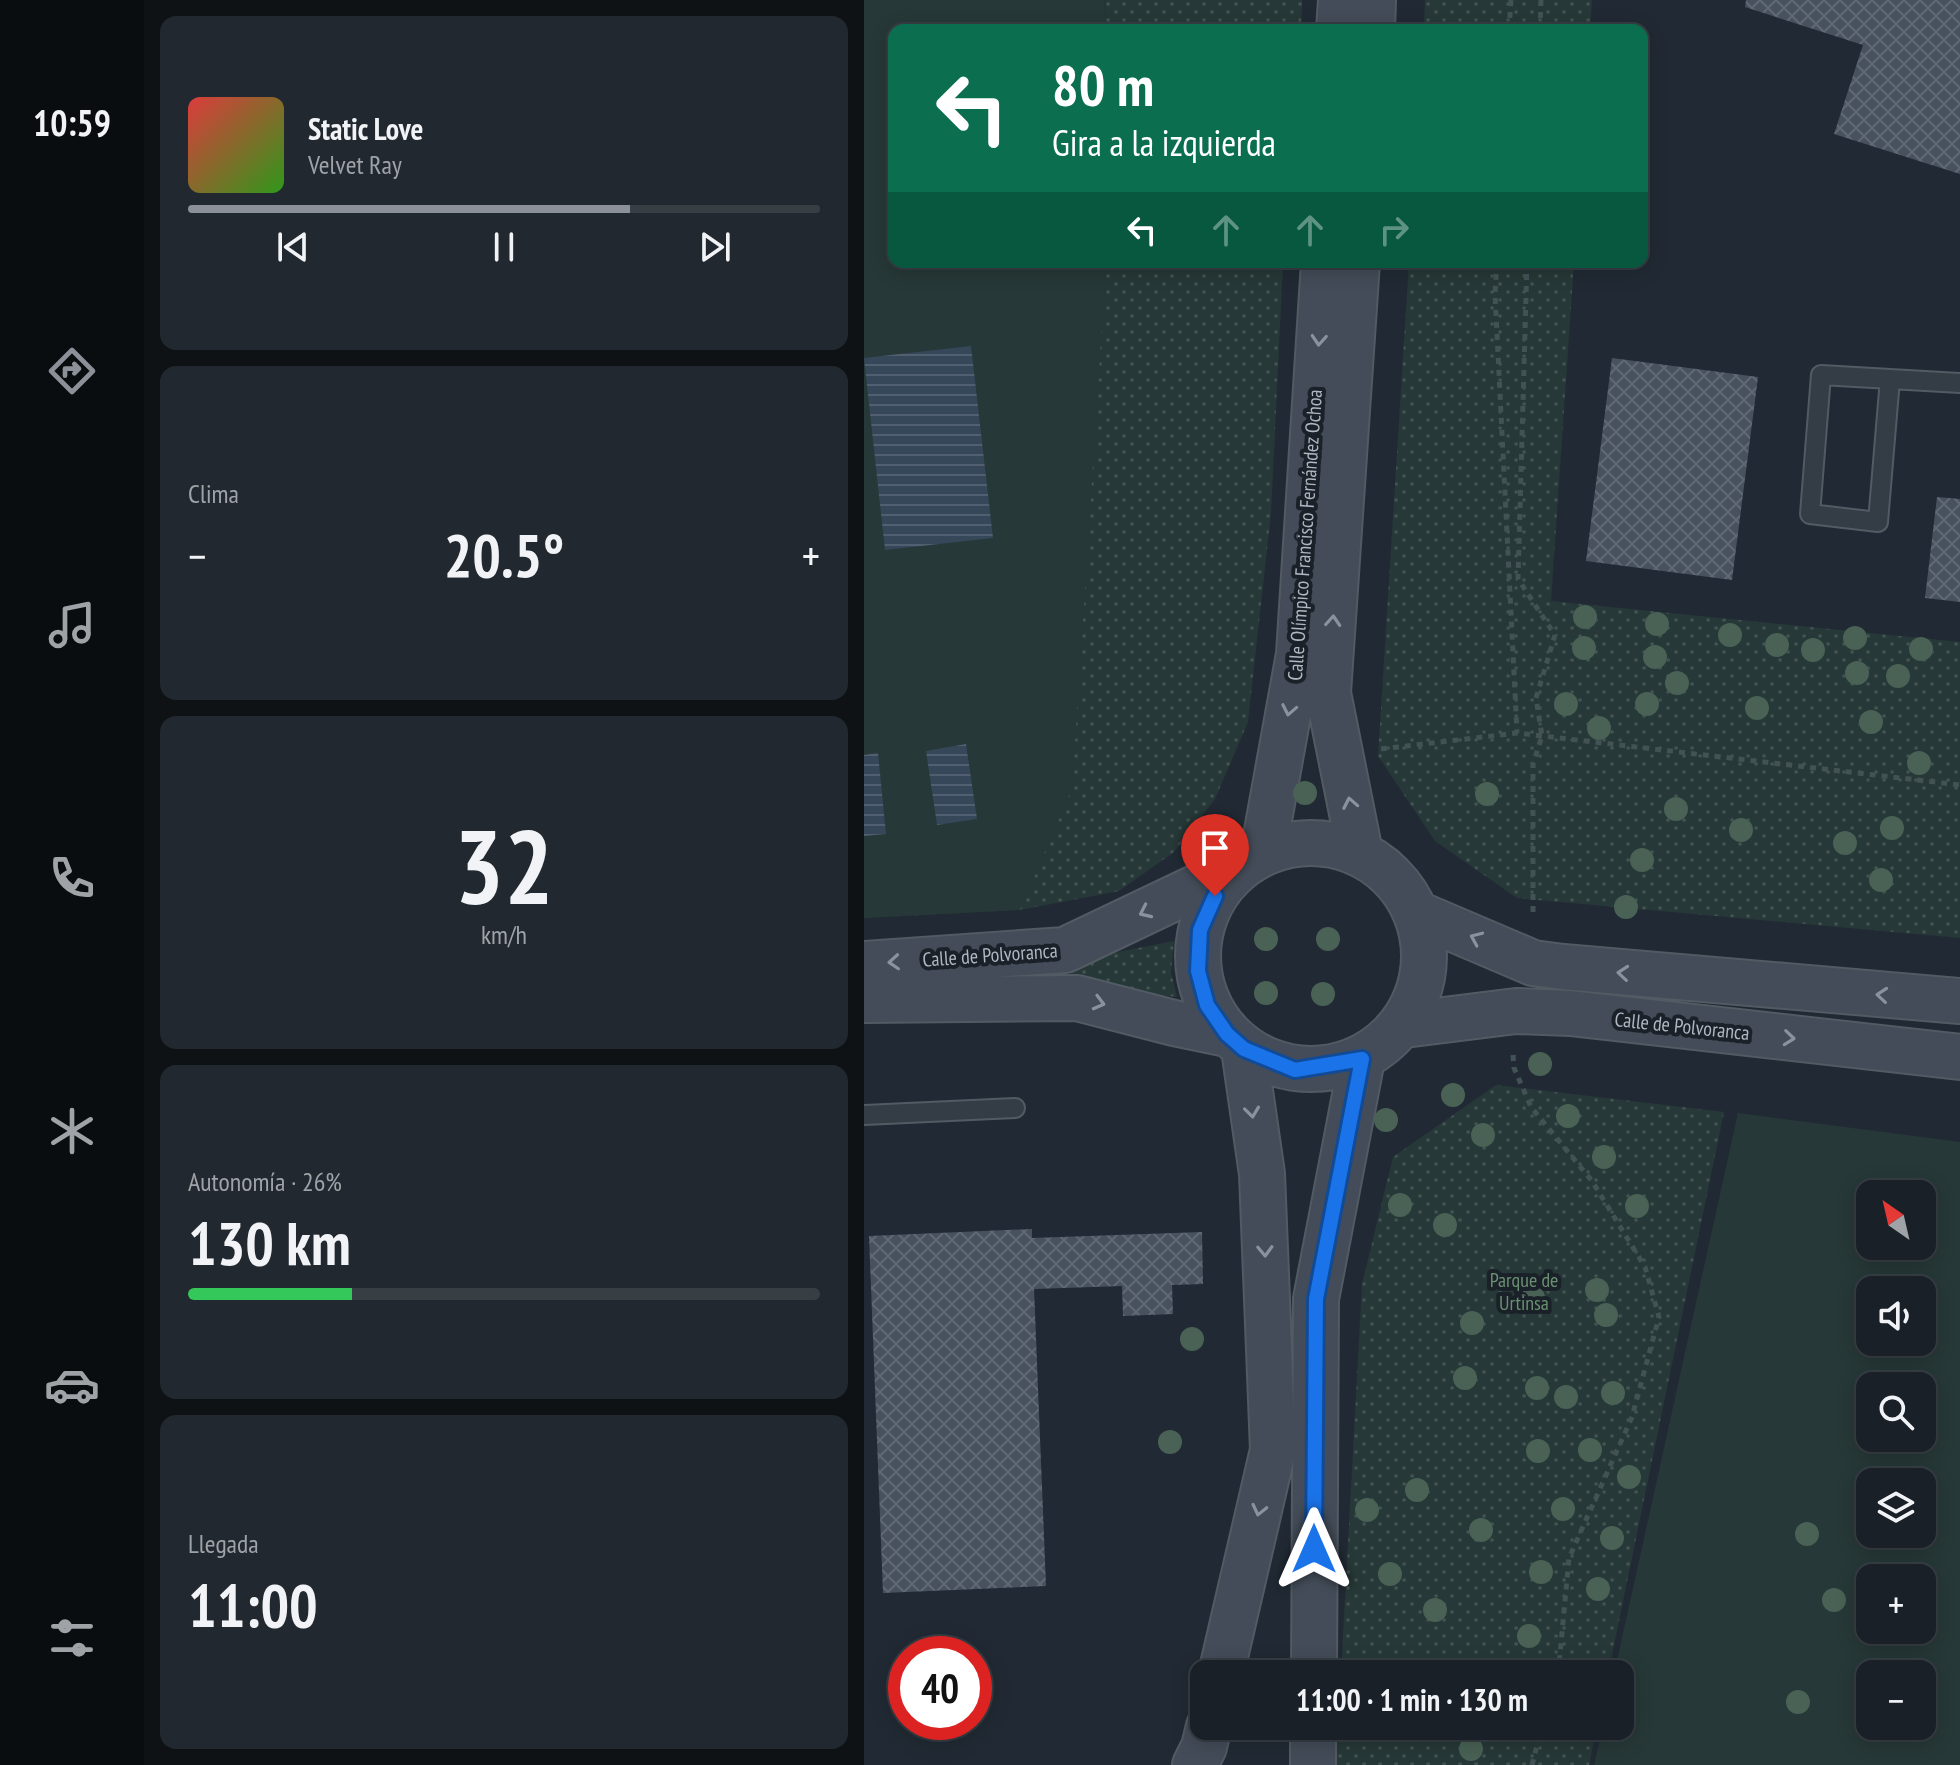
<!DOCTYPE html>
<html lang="es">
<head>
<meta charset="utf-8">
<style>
  :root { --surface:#192027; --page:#22282f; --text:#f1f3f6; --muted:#9fa3a7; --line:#373e44; --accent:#8c9099 }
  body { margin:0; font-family:"PT Sans Narrow",sans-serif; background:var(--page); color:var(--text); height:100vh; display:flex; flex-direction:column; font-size:30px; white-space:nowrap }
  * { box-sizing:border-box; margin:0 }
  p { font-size:26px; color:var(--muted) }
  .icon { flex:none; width:44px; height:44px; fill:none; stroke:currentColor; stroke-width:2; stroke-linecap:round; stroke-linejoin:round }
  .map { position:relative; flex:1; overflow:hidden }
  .details { display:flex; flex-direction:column; gap:16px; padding:16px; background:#0e1215; width:720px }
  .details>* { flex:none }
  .banner { position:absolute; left:24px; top:24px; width:760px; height:244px; border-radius:16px; box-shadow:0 4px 20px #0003,0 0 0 2px var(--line); background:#0b6e4f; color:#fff; overflow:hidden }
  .needle { width:52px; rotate:326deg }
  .tools { position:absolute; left:992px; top:1180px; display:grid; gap:16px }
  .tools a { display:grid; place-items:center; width:80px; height:80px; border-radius:16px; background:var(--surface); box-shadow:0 4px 20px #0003,0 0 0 2px var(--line); font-size:40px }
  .speed { position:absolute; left:24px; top:1636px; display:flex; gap:16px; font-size:40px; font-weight:700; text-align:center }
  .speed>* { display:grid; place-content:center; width:104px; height:104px; border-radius:50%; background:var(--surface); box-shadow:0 4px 20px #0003,0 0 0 2px var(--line); line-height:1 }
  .speed .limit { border:12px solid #d22; background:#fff; color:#111 }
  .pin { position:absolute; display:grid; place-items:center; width:68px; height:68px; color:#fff; margin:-82px -34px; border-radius:50% 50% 50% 0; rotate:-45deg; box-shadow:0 0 8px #0007 }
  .pin .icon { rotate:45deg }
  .me { position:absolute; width:88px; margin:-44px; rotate:0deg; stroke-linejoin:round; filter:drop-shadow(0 0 6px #0008) }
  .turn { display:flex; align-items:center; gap:28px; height:168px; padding:0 32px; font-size:36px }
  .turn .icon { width:104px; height:104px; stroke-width:2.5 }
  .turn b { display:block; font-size:56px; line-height:68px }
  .lanes { display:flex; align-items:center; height:76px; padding:0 32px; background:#0003; justify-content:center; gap:40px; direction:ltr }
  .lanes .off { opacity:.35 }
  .big { font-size:60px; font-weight:800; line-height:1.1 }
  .details .card { flex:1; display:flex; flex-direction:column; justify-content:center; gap:12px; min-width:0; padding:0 28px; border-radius:16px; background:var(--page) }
  .details .dial { align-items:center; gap:0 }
  .dial b { font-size:104px; line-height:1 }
  .song { display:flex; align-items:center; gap:24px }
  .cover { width:96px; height:96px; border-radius:12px; background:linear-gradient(135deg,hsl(0 70% 55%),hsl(110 70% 35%)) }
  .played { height:8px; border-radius:4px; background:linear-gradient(90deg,var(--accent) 70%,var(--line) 70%) }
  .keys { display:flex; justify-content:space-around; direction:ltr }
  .heat { display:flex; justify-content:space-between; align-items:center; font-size:44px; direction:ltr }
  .charge { height:12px; border-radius:6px; background:linear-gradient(90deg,#34c759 26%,var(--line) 0) }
  .trip { position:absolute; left:326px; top:1660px; width:444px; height:80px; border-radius:16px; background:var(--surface); box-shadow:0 4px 20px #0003,0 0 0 2px var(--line); font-weight:800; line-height:80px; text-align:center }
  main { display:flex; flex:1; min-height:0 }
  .tabs { display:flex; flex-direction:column; width:144px; justify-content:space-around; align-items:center; background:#0a0d10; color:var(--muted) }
  .tabs .icon { width:56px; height:56px }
  .tabs .on { color:var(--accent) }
  .tabs b { font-size:36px; color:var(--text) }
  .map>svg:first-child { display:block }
  .grass { fill:url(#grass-dots) }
  .pitch { fill:#263837; fill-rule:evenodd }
  .water { fill:url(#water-rules) }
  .building { fill:url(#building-cross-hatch) }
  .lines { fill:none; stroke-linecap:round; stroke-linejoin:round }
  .lane-casing { stroke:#525a63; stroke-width:22 }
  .secondary-casing { stroke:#525a63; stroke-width:48 }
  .path { stroke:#435355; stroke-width:5; stroke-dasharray:6 6; stroke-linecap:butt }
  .lane { stroke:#343c45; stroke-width:18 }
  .secondary { stroke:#434c58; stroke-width:44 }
  .tree { fill:#496255 }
  .oneway { stroke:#89929d }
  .route-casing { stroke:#114b97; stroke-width:20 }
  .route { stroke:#1a73e8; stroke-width:14 }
  .labels { text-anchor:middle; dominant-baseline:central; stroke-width:8; stroke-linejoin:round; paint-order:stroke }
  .street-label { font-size:20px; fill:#afb7c2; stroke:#1a2129 }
  .park-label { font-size:20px; fill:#699070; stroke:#1a2129 }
</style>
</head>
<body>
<main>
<nav class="tabs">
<b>10:59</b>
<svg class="icon on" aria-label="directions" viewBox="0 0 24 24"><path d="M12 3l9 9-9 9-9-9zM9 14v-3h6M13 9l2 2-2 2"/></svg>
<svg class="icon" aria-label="music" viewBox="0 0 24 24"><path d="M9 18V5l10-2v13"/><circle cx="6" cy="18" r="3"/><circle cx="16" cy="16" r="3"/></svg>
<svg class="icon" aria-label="phone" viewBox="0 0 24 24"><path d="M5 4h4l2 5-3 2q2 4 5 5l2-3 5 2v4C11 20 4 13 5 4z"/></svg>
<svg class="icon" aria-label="climate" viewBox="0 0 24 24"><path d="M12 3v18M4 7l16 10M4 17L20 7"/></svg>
<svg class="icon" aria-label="car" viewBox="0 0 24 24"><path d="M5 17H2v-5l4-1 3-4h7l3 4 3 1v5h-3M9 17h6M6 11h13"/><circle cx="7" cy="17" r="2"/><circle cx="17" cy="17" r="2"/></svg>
<svg class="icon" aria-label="filters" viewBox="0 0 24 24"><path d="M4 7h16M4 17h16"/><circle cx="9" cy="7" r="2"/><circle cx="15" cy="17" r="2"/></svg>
</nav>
<section class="details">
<div class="card">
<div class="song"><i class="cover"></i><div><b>Static Love</b><p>Velvet Ray</p></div></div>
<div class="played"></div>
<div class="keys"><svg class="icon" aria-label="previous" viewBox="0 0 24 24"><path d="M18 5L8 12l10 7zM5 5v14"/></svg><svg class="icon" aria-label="pause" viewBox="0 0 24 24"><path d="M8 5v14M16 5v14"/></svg><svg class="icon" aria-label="next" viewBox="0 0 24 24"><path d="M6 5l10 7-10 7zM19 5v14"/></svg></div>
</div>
<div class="card"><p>Clima</p>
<div class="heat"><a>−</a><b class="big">20.5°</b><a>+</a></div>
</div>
<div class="card dial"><b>32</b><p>km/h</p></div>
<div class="card"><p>Autonomía · 26%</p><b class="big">130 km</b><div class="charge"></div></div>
<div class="card"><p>Llegada</p><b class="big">11:00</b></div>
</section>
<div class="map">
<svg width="1096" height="1765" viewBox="0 0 1096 1765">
  <defs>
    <pattern id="grass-dots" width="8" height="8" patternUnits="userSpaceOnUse" patternTransform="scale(2)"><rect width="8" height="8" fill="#263837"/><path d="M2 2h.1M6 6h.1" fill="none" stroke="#435352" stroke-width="1.8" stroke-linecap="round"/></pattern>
    <pattern id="water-rules" width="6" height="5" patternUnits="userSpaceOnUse" patternTransform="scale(2)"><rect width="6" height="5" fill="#36475a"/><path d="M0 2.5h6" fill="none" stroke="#515f70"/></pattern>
    <pattern id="building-cross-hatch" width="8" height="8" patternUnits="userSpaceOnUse" patternTransform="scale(2)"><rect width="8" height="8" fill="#48525e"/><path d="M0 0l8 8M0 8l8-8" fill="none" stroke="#606973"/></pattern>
  </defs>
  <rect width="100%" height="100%" fill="#212a34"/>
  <path class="grass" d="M240,0H438L437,30H243Z
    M561,0H728L726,30H560Z
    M121,262H419L407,513L384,722L351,799L310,852L255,891L156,910L0,918Z
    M545,262H710L687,601L1096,642V938L653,898L571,841L514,756Z
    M310,941L307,972L313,997L207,984L208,961Z
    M632,1085L860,1112L744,1674H477L498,1284L529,1157Z
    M474,1726H733L725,1765H472Z"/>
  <path class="pitch" d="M0,0H240L243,30H30V262H242L208,789L156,910L0,918Z
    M874,1113L1096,1142V1765H730L739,1726H756V1674H750ZM1006,1194H1058V1246H1006ZM1006,1290H1058V1342H1006ZM1006,1386H1058V1438H1006ZM1006,1482H1058V1534H1006ZM1006,1578H1058V1630H1006ZM1006,1674H1058V1726H1006Z"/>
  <path class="water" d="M107,346L129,538L21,550L0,358Z
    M102,744L113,819L73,825L62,751Z
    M14,753L22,834L0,836V755Z"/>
  <path class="building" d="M882,0H1096V174L970,134L999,45L881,7Z
    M748,358L894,377L868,580L722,561Z
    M1073,497L1096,499V602L1061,598Z
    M168,1229V1238L338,1232L339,1284L308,1285L309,1314L259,1316L258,1286L170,1289L182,1586L19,1593L5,1236Z"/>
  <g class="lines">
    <g class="lane-casing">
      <path id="lane" d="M1026,379L1014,522L946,514L957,375L1096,383
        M0,1115L151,1108"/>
    </g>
    <g class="secondary-casing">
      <path id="secondary" d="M475,30L477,0
        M508,30L509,0
        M493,262L464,693L496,853
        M334 956a113 113 0 1 1 226 0a113 113 0 1 1-226 0Z
        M399,853L435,654L460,262
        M554,914L669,963L699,967L1096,1001
        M0,964L201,950L371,869
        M0,1000L213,998L310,1023L363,1034
        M540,1025L652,1011L706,1013L1096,1057
        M357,1674L409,1450L398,1174L380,1049
        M450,1674L452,1299L498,1059
        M331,1765L340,1747L345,1726
        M449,1765V1726"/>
    </g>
    <path class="path" d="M645,30L647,0
      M676,30L677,0
      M633,262L631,294L653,733
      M663,262L654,579L691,635L672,698L678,736L669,764V916
      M517,749L653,733L1096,785
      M649,1055L650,1068L667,1107L728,1181L781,1267L795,1317L768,1417L705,1558L695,1665L693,1674
      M668,1765L678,1726"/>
    <use href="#lane" class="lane"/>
    <use href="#secondary" class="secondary"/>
  </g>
  <g class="tree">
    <circle cx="721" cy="617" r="12"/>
    <circle cx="793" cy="624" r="12"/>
    <circle cx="866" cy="635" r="12"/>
    <circle cx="991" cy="638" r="12"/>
    <circle cx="913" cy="645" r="12"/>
    <circle cx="720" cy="648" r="12"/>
    <circle cx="1057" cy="649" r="12"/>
    <circle cx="949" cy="650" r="12"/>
    <circle cx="791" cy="657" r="12"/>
    <circle cx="993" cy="673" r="12"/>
    <circle cx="1034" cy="676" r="12"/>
    <circle cx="813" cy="683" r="12"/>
    <circle cx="702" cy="704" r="12"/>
    <circle cx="783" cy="704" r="12"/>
    <circle cx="893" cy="708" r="12"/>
    <circle cx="1007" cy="722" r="12"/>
    <circle cx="735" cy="728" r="12"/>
    <circle cx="1055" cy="763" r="12"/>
    <circle cx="441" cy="793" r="12"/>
    <circle cx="623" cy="794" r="12"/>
    <circle cx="812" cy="809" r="12"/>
    <circle cx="1028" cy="828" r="12"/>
    <circle cx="877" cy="830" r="12"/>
    <circle cx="981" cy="843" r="12"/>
    <circle cx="778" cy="860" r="12"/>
    <circle cx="1017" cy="880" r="12"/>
    <circle cx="762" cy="907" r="12"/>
    <circle cx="402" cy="939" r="12"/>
    <circle cx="464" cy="939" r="12"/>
    <circle cx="402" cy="993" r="12"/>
    <circle cx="459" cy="994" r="12"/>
    <circle cx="676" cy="1064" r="12"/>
    <circle cx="589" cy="1095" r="12"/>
    <circle cx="704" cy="1116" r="12"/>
    <circle cx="522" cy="1120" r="12"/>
    <circle cx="619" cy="1135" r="12"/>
    <circle cx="740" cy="1157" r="12"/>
    <circle cx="536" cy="1205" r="12"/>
    <circle cx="773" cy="1206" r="12"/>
    <circle cx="581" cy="1225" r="12"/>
    <circle cx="733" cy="1290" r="12"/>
    <circle cx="669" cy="1298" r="12"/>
    <circle cx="742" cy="1315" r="12"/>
    <circle cx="608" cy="1323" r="12"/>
    <circle cx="328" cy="1339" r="12"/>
    <circle cx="601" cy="1378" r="12"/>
    <circle cx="673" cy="1388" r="12"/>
    <circle cx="749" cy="1393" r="12"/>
    <circle cx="702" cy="1397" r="12"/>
    <circle cx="306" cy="1442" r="12"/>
    <circle cx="726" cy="1450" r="12"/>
    <circle cx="674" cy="1451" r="12"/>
    <circle cx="765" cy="1477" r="12"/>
    <circle cx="553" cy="1490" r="12"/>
    <circle cx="699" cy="1509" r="12"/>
    <circle cx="503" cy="1510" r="12"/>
    <circle cx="617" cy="1530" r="12"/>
    <circle cx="943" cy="1534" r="12"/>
    <circle cx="748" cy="1538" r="12"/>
    <circle cx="677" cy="1572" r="12"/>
    <circle cx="526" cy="1574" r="12"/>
    <circle cx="734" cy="1589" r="12"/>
    <circle cx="970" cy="1600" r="12"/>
    <circle cx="571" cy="1610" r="12"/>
    <circle cx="665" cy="1636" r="12"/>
    <circle cx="934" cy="1702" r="12"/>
    <circle cx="607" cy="1749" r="12"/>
  </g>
  <defs><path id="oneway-chevron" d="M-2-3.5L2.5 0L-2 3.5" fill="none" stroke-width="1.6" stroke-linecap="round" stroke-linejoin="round" transform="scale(2)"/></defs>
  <g class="oneway">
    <use href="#oneway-chevron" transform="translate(455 340) rotate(94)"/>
    <use href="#oneway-chevron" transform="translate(469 621) rotate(-86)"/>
    <use href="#oneway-chevron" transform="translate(425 710) rotate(101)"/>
    <use href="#oneway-chevron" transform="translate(486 803) rotate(-101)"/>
    <use href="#oneway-chevron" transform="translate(281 912) rotate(155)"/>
    <use href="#oneway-chevron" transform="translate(612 938) rotate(-156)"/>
    <use href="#oneway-chevron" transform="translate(30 962) rotate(176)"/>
    <use href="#oneway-chevron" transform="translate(759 973) rotate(-175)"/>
    <use href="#oneway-chevron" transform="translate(1018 995) rotate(-175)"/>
    <use href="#oneway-chevron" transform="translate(235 1003) rotate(15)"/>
    <use href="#oneway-chevron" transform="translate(925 1038) rotate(6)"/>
    <use href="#oneway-chevron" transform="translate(388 1112) rotate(83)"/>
    <use href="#oneway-chevron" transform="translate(401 1251) rotate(88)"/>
    <use href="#oneway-chevron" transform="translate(395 1510) rotate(103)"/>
  </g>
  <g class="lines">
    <g class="route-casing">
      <path id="route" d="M351,896L336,930L334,971L343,1005L363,1034L380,1049L431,1070L498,1059L452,1299L450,1549"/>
    </g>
    <use href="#route" class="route"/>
  </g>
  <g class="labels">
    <g class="street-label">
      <text transform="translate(441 535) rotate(-86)">Calle Olímpico Francisco Fernández Ochoa</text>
      <text transform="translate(126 955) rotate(-4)">Calle de Polvoranca</text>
      <text transform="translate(818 1026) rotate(6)">Calle de Polvoranca</text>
    </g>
    <g class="park-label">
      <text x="660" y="1280">Parque de<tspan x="660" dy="23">Urtinsa</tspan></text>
    </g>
  </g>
</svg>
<div class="tools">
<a><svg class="needle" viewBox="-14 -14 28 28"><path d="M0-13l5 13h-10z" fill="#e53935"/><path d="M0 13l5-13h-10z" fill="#9fa3a7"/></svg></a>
<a><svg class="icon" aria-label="sound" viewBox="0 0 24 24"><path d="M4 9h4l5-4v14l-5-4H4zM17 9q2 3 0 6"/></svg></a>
<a><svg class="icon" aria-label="search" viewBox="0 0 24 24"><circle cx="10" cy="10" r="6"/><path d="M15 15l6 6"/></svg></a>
<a><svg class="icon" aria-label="layers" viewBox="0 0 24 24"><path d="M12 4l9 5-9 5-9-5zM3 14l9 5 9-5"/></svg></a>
<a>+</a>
<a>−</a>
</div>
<div class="speed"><div class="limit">40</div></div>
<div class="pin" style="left:351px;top:896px;background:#d93025"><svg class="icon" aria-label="arrive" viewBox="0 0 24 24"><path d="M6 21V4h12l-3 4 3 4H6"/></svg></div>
<svg class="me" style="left:450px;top:1549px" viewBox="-20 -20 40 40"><path d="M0-17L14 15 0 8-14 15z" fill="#1a73e8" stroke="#fff" stroke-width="4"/></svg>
<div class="trip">11:00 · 1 min · 130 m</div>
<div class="banner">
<div class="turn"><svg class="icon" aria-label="left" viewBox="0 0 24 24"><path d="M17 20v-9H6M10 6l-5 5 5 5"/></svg><div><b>80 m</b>Gira a la izquierda</div></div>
<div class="lanes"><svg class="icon" aria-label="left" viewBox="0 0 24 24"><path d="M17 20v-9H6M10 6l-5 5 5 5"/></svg><svg class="icon off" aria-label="ahead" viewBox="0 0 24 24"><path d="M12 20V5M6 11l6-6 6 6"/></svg><svg class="icon off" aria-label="ahead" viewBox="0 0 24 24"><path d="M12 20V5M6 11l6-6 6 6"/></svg><svg class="icon off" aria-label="right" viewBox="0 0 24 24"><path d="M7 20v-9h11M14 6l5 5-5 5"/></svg></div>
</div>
</div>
</main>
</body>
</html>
